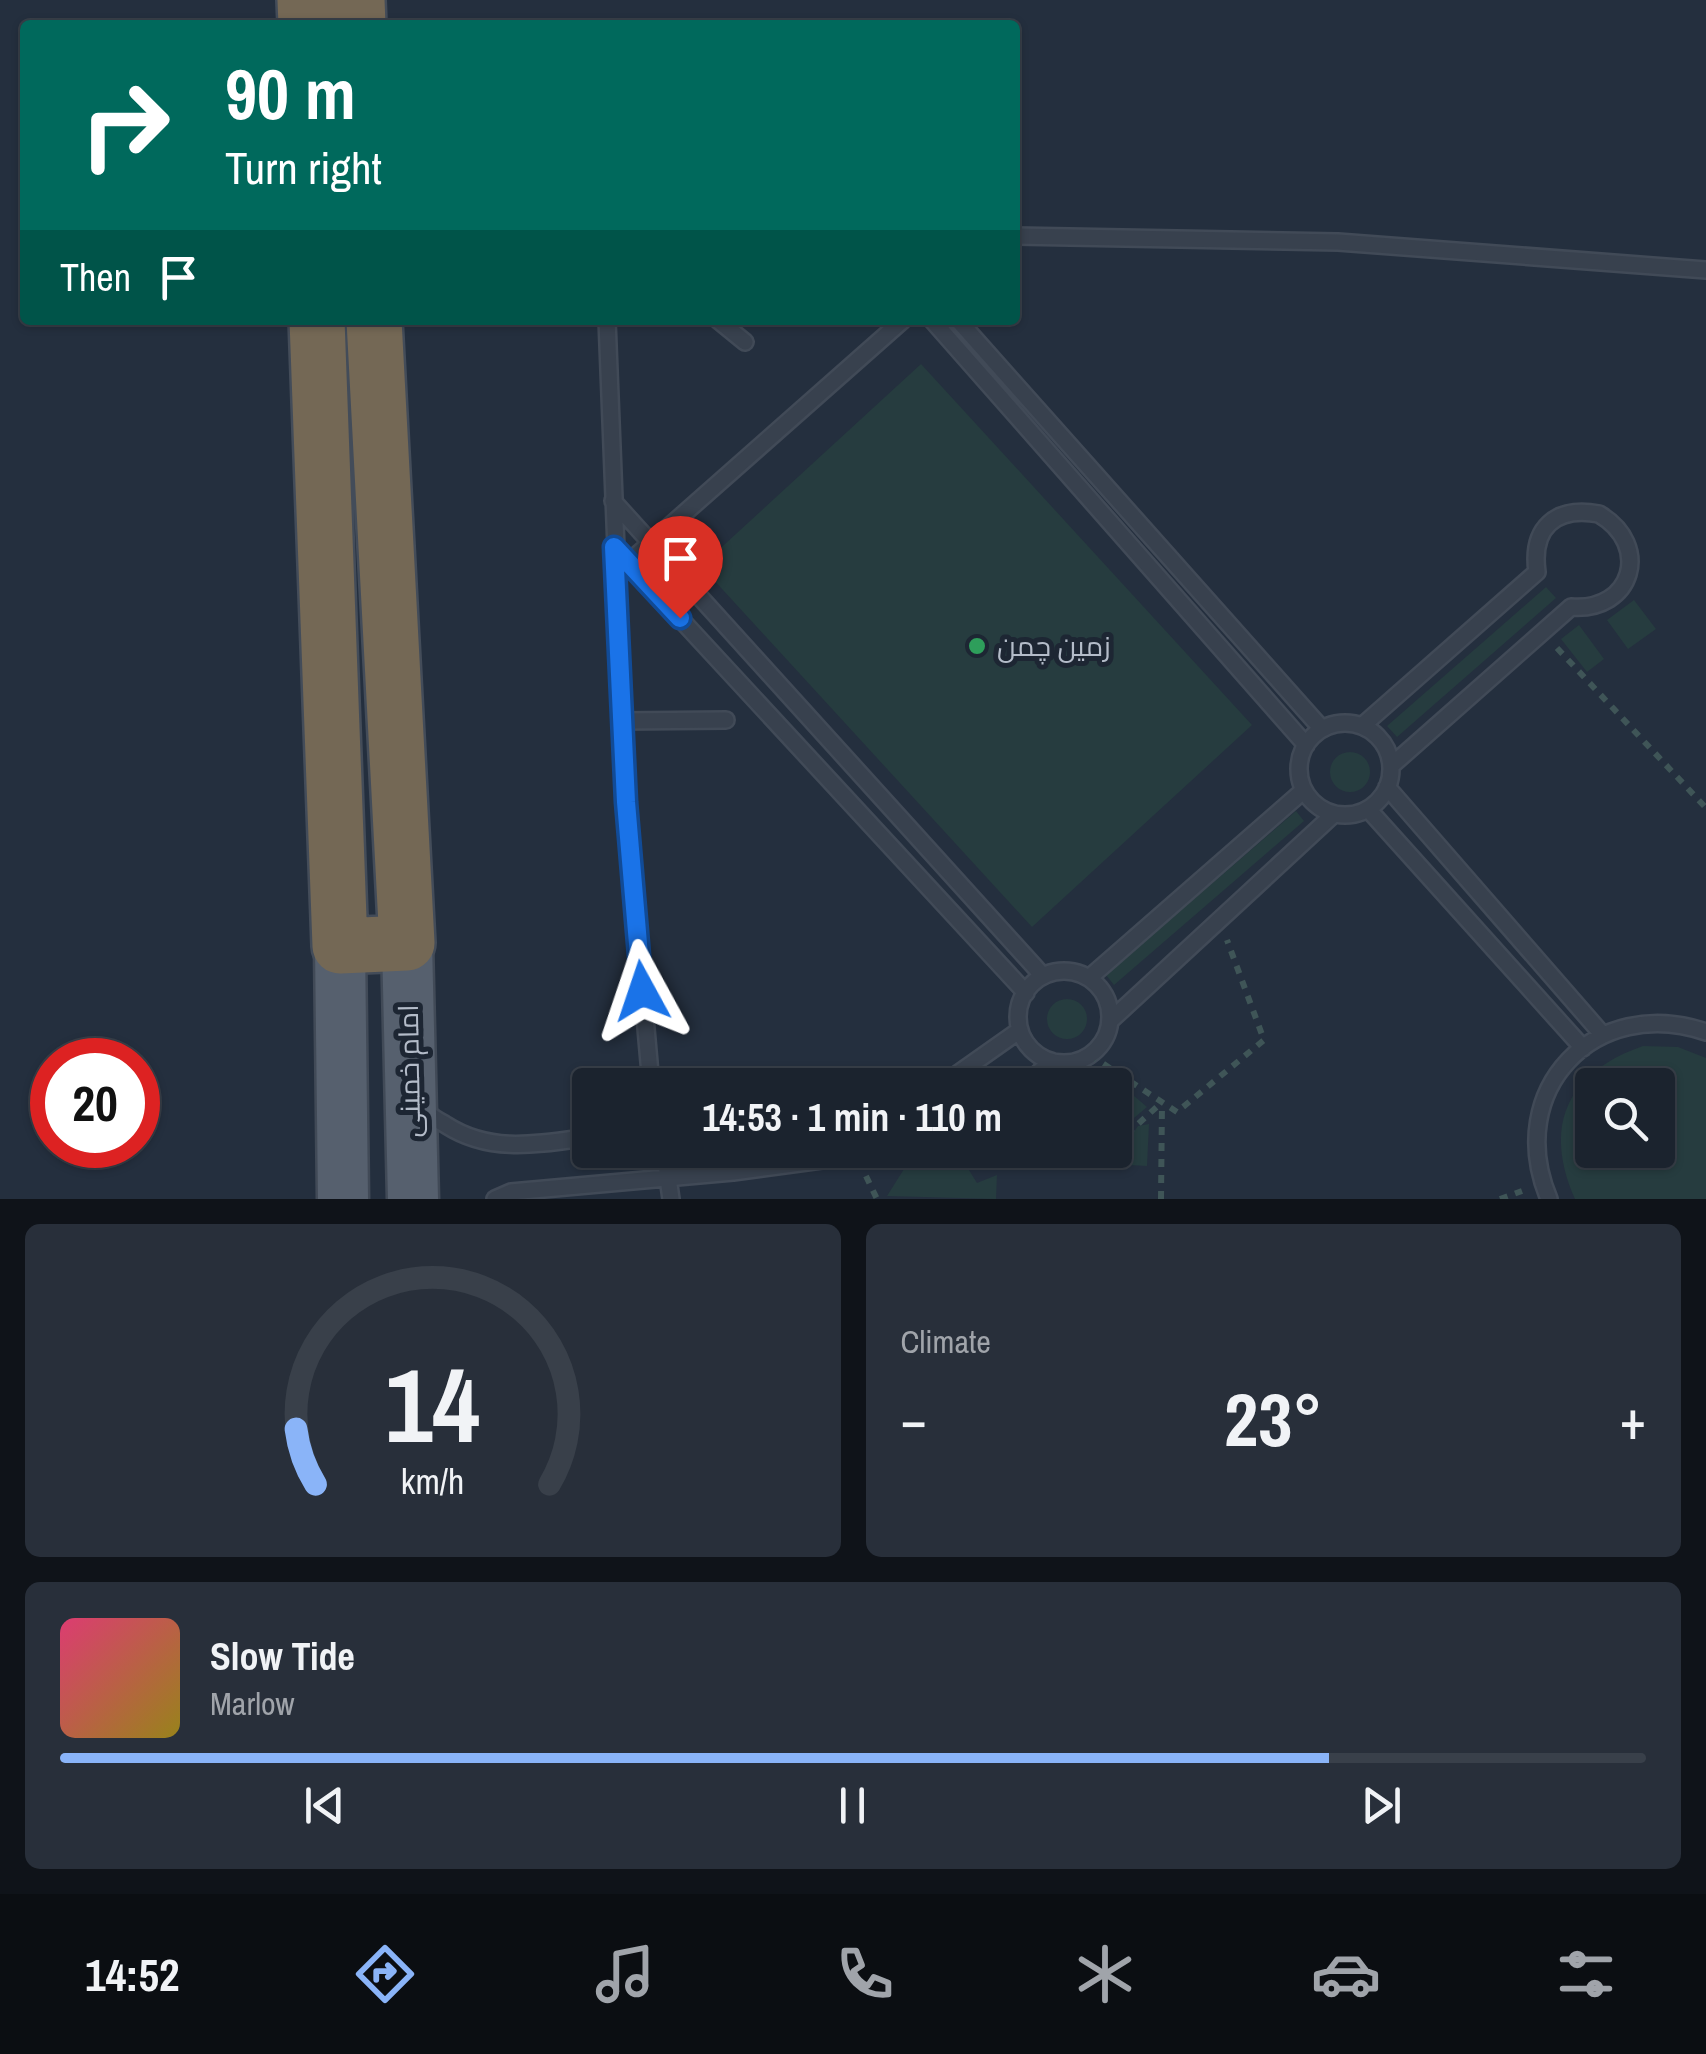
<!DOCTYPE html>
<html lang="en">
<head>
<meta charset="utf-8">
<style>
  :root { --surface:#1b232e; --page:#282f3a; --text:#f1f3f6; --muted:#a0a4aa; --line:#39404a; --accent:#8ab4f8 }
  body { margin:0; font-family:"Archivo Narrow",Cairo,sans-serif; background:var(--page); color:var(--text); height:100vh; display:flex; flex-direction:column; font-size:38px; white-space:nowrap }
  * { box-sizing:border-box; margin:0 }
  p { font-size:32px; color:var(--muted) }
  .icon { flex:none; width:55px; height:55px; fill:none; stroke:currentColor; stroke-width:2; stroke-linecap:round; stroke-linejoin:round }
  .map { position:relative; height:1199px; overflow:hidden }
  .details { display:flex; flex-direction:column; gap:25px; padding:25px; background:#0f1319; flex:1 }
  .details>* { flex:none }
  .hud { position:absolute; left:20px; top:20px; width:1000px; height:305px; border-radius:10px; box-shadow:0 2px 8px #0004,0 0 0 2px var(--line); background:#00695c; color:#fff; overflow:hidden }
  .buttons { position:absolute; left:1575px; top:1068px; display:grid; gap:20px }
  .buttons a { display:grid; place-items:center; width:100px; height:100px; border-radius:10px; background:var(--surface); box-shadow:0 2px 8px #0004,0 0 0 2px var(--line); font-size:50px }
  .speed { position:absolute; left:30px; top:1038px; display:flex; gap:20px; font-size:50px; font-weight:700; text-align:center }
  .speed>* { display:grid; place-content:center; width:130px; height:130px; border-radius:50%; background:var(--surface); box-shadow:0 2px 8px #0004,0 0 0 2px var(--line); line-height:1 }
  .speed .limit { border:15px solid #d22; background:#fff; color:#111 }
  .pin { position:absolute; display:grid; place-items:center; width:85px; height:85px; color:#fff; margin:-102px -42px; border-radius:50% 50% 50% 0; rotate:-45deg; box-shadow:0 0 10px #0007 }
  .pin .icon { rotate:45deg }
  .me { position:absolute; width:110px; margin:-55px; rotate:355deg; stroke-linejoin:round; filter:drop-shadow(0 0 8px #0008) }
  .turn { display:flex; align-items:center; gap:35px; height:210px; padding:0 40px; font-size:45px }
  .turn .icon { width:130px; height:130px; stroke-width:2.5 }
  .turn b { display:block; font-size:70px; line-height:85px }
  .then { display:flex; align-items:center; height:95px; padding:0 40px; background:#0003; gap:20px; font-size:38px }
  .big { font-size:75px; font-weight:800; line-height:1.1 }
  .details .card { flex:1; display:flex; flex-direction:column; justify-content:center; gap:15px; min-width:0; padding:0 35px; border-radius:15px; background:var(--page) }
  .details .dial { align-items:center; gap:0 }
  .dial svg { height:260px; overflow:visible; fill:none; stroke:var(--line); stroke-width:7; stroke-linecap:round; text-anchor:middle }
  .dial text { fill:var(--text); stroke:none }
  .song { display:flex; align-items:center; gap:30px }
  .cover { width:120px; height:120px; border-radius:15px; background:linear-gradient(135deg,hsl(340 70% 55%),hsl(50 70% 35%)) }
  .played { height:10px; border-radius:5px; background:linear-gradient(90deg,var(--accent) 80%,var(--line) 80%) }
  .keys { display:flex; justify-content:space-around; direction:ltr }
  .heat { display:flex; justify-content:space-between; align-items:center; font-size:55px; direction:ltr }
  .details .tiles { flex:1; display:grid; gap:25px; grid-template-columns:1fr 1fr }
  .card:last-child { grid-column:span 2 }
  .trip { position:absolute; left:572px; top:1068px; width:560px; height:100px; border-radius:10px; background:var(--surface); box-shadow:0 2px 8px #0004,0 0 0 2px var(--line); font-weight:800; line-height:100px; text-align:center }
  .tabs { display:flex; height:160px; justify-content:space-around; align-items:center; background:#0b0e12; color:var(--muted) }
  .tabs .icon { width:70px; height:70px }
  .tabs .active { color:var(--accent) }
  .tabs b { font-size:45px; color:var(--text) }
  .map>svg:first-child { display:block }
  .green { fill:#263c3f; fill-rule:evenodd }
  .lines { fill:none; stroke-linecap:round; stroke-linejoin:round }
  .lane-casing { stroke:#414a57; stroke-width:20 }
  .primary-casing { stroke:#414a57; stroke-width:55 }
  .highway-casing { stroke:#434c59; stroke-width:60 }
  .path { stroke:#3f5557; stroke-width:6; stroke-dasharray:8 8; stroke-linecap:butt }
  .lane { stroke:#38414e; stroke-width:15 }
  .primary { stroke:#56606e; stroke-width:50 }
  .highway { stroke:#746855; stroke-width:55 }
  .route-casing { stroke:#114b97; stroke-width:25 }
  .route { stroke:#1a73e8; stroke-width:18 }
  .leisure-dot { fill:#2e9e5b; stroke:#1d2633; stroke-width:4 }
  .labels { text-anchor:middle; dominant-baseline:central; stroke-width:10; stroke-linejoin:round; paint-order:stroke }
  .poi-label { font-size:28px; fill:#b4bcc9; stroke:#1d2633; text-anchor:start }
  .street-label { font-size:28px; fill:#b4bcc9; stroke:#1d2633 }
</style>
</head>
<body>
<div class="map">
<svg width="1706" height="1199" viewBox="0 0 1706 1199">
  <rect width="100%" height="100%" fill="#242f3e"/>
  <path class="green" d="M921,364L1252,725L1032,927L701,566Z
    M1546,587L1556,598L1397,737L1387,726Z
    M1634,600L1656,629L1628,649L1607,620Z
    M1579,625L1604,659L1587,672L1561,639Z
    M1330 772a20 20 0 1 1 40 0a20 20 0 1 1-40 0Z
    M1296,811L1304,821L1114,985L1106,975Z
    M1047 1019a20 20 0 1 1 40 0a20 20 0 1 1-40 0Z
    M1643,1046L1678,1047L1706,1058V1199H1575C1542,1125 1568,1072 1643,1046ZM1592,1085H1658V1150H1592Z
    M1106,1072L1147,1107L1115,1134V1085H1105Z
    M1149,1124L1147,1166L1112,1164L1138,1126Z
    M959,1154L977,1183L997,1175L996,1199L887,1196L904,1169Z"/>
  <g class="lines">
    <g class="lane-casing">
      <path id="lane" d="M1015,236L1338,242L1706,270
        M607,320L626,802L651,1085
        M718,320L745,342
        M932,320L1306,745
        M958,320L1322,729
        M613,501L1043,976
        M614,547L1026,993
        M628,563L903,320
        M622,721L726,720
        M1299 769a46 46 0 1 1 92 0a46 46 0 1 1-92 0Z
        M1362,726L1537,572C1531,528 1555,506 1599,514C1652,545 1633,612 1571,607L1391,766
        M1387,787L1602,1034
        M1368,809L1583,1048
        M1018 1017a46 46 0 1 1 92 0a46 46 0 1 1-92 0Z
        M1089,978L1304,790
        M1110,1021L1334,814
        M942,1085L1020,1030
        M1026,1085L1051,1061
        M423,1105C428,1116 436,1119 446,1125C491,1154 539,1144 590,1137
        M664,1150L671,1199
        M730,1150L733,1172
        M495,1199L511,1192L733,1172L896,1150
        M1549,1199C1503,1090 1595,994 1706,1032"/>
    </g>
    <g class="primary-casing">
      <path id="primary" d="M407,943L413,1199
        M340,946L343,1199"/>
    </g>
    <g class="highway-casing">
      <path id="highway" d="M305,0L306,25
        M357,0L358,25
        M317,320L340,946L407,943L374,320"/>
    </g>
    <path class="path" d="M1557,648L1706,808
      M1090,1055L1177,1112L1264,1040L1227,940
      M1115,1145L1161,1103
      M1037,1150L1103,1155L1109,1150
      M866,1176L877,1199
      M1161,1199L1162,1104
      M1500,1199L1522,1191"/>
    <use href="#lane" class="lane"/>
    <use href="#primary" class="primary"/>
    <use href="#highway" class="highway"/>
  </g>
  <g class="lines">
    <g class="route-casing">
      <path id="route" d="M642,991L626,802L614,547L680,618"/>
    </g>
    <use href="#route" class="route"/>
  </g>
  <circle class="leisure-dot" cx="977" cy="646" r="10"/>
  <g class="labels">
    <g class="poi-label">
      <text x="997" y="646">زمین چمن</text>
    </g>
    <g class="street-label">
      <text transform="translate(409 1071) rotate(-91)">امام خمینی</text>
    </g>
  </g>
</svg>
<div class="buttons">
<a><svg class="icon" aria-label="search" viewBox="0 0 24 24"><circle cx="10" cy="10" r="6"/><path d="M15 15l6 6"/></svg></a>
</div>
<div class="speed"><div class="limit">20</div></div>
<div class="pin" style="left:680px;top:618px;background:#d93025"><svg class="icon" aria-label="arrive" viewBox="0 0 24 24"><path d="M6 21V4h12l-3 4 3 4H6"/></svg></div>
<svg class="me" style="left:642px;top:991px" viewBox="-20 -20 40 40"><path d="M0-17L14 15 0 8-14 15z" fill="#1a73e8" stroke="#fff" stroke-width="4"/></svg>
<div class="trip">14:53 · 1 min · 110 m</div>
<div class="hud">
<div class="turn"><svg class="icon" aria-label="right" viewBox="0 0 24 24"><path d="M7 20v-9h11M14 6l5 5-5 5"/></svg><div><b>90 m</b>Turn right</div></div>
<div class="then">Then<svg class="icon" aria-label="arrive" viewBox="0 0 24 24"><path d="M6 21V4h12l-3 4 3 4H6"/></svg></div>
</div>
</div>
<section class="details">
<div class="tiles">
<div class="card dial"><svg viewBox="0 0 100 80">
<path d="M14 69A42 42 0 1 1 86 69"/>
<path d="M14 69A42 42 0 0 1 8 52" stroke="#8ab4f8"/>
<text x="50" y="56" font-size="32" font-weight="700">14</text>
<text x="50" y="72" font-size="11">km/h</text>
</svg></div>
<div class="card"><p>Climate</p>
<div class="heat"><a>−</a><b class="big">23°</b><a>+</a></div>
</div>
<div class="card">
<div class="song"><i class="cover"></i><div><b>Slow Tide</b><p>Marlow</p></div></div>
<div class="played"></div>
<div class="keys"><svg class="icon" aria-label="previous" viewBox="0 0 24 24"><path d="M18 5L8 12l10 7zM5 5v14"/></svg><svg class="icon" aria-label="pause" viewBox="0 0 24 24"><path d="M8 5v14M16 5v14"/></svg><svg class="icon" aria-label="next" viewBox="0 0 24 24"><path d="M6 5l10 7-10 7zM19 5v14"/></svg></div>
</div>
</div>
</section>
<nav class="tabs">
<b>14:52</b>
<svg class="icon active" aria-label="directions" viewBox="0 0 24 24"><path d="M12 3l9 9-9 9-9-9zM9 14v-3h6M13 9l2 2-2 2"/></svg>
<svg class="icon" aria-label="music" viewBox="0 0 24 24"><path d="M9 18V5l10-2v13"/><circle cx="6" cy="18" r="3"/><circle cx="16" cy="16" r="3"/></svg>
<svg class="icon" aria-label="phone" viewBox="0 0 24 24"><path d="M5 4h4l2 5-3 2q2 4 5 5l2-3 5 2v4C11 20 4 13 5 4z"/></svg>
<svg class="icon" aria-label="climate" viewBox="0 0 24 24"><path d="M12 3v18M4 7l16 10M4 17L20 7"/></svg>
<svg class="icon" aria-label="car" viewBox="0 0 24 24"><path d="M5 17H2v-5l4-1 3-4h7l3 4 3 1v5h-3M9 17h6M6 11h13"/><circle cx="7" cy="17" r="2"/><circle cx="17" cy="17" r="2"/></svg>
<svg class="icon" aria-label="filters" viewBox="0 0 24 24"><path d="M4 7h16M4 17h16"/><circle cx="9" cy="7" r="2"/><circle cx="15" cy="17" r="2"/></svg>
</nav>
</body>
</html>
